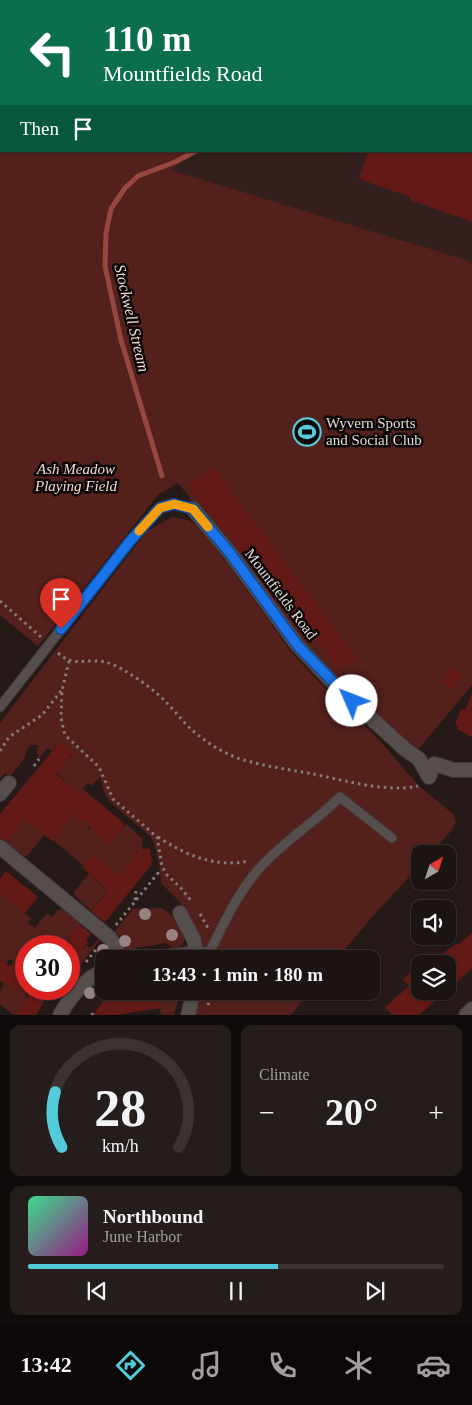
<!DOCTYPE html>
<html lang="en">
<head>
<meta charset="utf-8">
<style>
  :root { --surface:#1c1412; --page:#251d1b; --text:#f1f3f6; --muted:#a09e9f; --line:#3a3332; --accent:#53cbdb }
  body { margin:0; font-family:Georgia,serif; background:var(--page); color:var(--text); height:100vh; display:flex; flex-direction:column; font-size:19px; white-space:nowrap }
  * { box-sizing:border-box; margin:0 }
  p { font-size:16px; color:var(--muted) }
  .icon { flex:none; width:28px; height:28px; fill:none; stroke:currentColor; stroke-width:2; stroke-linecap:round; stroke-linejoin:round }
  .map { position:relative; height:1015px; overflow:hidden }
  .side { display:flex; flex-direction:column; gap:10px; padding:10px; background:#0f0b0a; flex:1 }
  .side>* { flex:none }
  .banner { position:absolute; left:0px; top:0px; width:472px; height:152px; box-shadow:0 1px 4px #0004,0 0 0 1px var(--line); background:#0b6e4f; color:#fff; overflow:hidden }
  .needle { width:32px; rotate:39deg }
  .fabs { position:absolute; left:411px; top:845px; display:grid; gap:10px }
  .fabs a { display:grid; place-items:center; width:45px; height:45px; border-radius:10px; background:var(--surface); box-shadow:0 1px 4px #0004,0 0 0 1px var(--line); font-size:25px }
  .speed { position:absolute; left:15px; top:935px; display:flex; gap:10px; font-size:25px; font-weight:700; text-align:center }
  .speed>* { display:grid; place-content:center; width:65px; height:65px; border-radius:50%; background:var(--surface); box-shadow:0 1px 4px #0004,0 0 0 1px var(--line); line-height:1 }
  .speed .limit { border:8px solid #d22; background:#fff; color:#111 }
  .pin { position:absolute; display:grid; place-items:center; width:42px; height:42px; color:#fff; margin:-51px -21px; border-radius:50% 50% 50% 0; rotate:-45deg; box-shadow:0 0 5px #0007 }
  .pin .icon { rotate:45deg }
  .me { position:absolute; width:55px; margin:-28px; rotate:314deg; stroke-linejoin:round; filter:drop-shadow(0 0 4px #0008) }
  .turn { display:flex; align-items:center; gap:18px; height:105px; padding:0 20px; font-size:22px }
  .turn .icon { width:65px; height:65px; stroke-width:2.5 }
  .turn b { display:block; font-size:35px; line-height:42px }
  .then { display:flex; align-items:center; height:48px; padding:0 20px; background:#0003; gap:10px; font-size:19px }
  .big { font-size:38px; font-weight:700; line-height:1.1 }
  .side .card { flex:1; display:flex; flex-direction:column; justify-content:center; gap:8px; min-width:0; padding:0 18px; border-radius:10px; background:var(--page) }
  .side .dial { align-items:center; gap:0 }
  .dial svg { height:130px; overflow:visible; fill:none; stroke:var(--line); stroke-width:7; stroke-linecap:round; text-anchor:middle }
  .dial text { fill:var(--text); stroke:none }
  .song { display:flex; align-items:center; gap:15px }
  .cover { width:60px; height:60px; border-radius:8px; background:linear-gradient(135deg,hsl(150 70% 55%),hsl(310 70% 35%)) }
  .played { height:5px; border-radius:2px; background:linear-gradient(90deg,var(--accent) 60%,var(--line) 60%) }
  .keys { display:flex; justify-content:space-around; direction:ltr }
  .heat { display:flex; justify-content:space-between; align-items:center; font-size:28px; direction:ltr }
  .side .tiles { flex:1; display:grid; gap:10px; grid-template-columns:1fr 1fr }
  .card:last-child { grid-column:span 2 }
  .trip { position:absolute; left:95px; top:950px; width:285px; height:50px; border-radius:10px; background:var(--surface); box-shadow:0 1px 4px #0004,0 0 0 1px var(--line); font-weight:700; line-height:50px; text-align:center }
  .menu { display:flex; height:80px; justify-content:space-around; align-items:center; background:#0b0807; color:var(--muted) }
  .menu .icon { width:35px; height:35px }
  .menu .current { color:var(--accent) }
  .menu b { font-size:22px; color:var(--text) }
  .map>svg:first-child { display:block }
  .built { fill:#33201e }
  .green { fill:#53201b }
  .lines { fill:none; stroke-linecap:round; stroke-linejoin:round }
  .stream { stroke:#964840; stroke-width:5 }
  .building { fill:#631915 }
  .service-casing { stroke:#403533; stroke-width:11 }
  .minor-casing { stroke:#403533; stroke-width:16 }
  .path { stroke:#857b79; stroke-width:3; stroke-dasharray:2.5 4; stroke-linecap:butt }
  .service { stroke:#554e4d; stroke-width:9 }
  .minor { stroke:#554e4d; stroke-width:14 }
  .tree { fill:#968280 }
  .route-casing { stroke:#114b97; stroke-width:12 }
  .route { stroke:#1a73e8; stroke-width:9 }
  .slow { stroke:#f59e0b; stroke-width:9 }
  .labels { text-anchor:middle; dominant-baseline:central; stroke-width:5; stroke-linejoin:round; paint-order:stroke }
  .poi-label { font-size:15px; fill:#e1d8d7; stroke:#0b0606; text-anchor:start }
  .park-label { font-size:15px; font-style:italic; fill:#f1d8d5; stroke:#0b0606 }
  .street-label { font-size:15px; fill:#e1d8d7; stroke:#0b0606 }
  .water-label { font-size:16px; font-style:italic; fill:#f1d9d5; stroke:#0b0606 }
</style>
</head>
<body>
<div class="map">
<svg width="472" height="1015" viewBox="0 0 472 1015">
  <rect width="100%" height="100%" fill="#261a18"/>
  <path class="built" d="M385,0H472V264L470,261L169,170L197,151H471V1Z"/>
  <path class="green" d="M0,0L386,1H1V151H197L170,170L470,261L472,264V685L416,752L313,655L242,562L178,483L158,495L38,646L0,615Z
    M172,517L188,520L204,531L292,653L320,683L380,741L419,786L453,814L456,822L451,831L430,854H420V865L372,917L337,959H207L198,932L181,903L161,883C161,873 157,846 150,836L110,802L104,792L100,777L91,786L88,783L83,788L85,791L70,810L89,826L87,828L89,829L91,828L110,843L126,824L142,838L143,849L136,850L137,859L129,864L118,877L102,864L92,877L108,891L91,910L75,896L74,892L100,860L93,854L84,866L53,840L50,828L28,855L24,856L6,842L25,819L78,791L56,773L73,754L60,742L52,751L47,748L39,759L37,752L38,745H30L29,748H27L25,758L10,776L5,773L0,779V723L147,531Z
    M0,893L31,918L28,923L35,928L47,913L52,917L58,910L63,909L81,924L66,942L79,953L86,945L91,948L99,938L100,940L73,974L71,972L74,969L70,965L77,955L69,948V946L61,942L57,946H39L31,940L21,953L26,957V986L9,976L16,963L9,959L6,964L0,960Z
    M160,908C171,911 187,931 184,943L179,947L173,948L166,943L135,948L131,953L126,952L121,938L115,931L133,909Z
    M4,983L28,996L17,1015L12,1014L0,1004V991Z
    M176,991H181L174,1015H161L158,1000L176,997Z
    M202,991H310L291,1015H194Z"/>
  <g class="lines">
    <path class="stream" d="M421,1L422,0
      M162,476L121,340L105,266L106,233L111,209L125,188L138,176L175,162L196,151"/>
  </g>
  <path class="building" d="M368,151H472V222L410,200V197L359,179Z
    M213,466L357,658L339,671L316,639L309,645L305,640L237,548L187,485Z
    M450,666L463,675L452,690L440,682Z
    M472,693V737L457,729L458,726L455,724L461,709L465,710Z
    M60,742L73,753L56,774L82,794L85,791L123,822V828L110,844L74,814L52,841L25,819L7,841L0,838V814Z
    M150,848L152,864L105,922L102,920L91,911L108,891L82,867L94,854L118,877L137,854L136,850Z
    M6,871L38,897L25,913L0,893V879Z
    M80,925L91,934L86,940L88,942L69,966V938Z
    M472,933V968L448,990V961L442,955L456,943L458,945Z
    M26,946V996L0,981V960L10,966Z
    M414,969L420,976V991H446L419,1015H392L385,1007L409,986L403,979Z
    M32,989H51L36,1015H17Z
    M129,991H157L160,1008L117,1015H93L104,1000L130,996Z"/>
  <g class="lines">
    <g class="service-casing">
      <path id="service" d="M0,707L131,540L160,507L174,504L193,509
        M197,953L210,951C224,923 236,896 257,871C281,843 314,823 340,797L392,838"/>
    </g>
    <g class="minor-casing">
      <path id="minor" d="M193,509L230,553L298,646L338,688L406,750L419,759L429,777L434,764L454,770H472
        M0,794L9,783
        M0,847L110,938L115,945L120,959
        M180,913L194,940L197,959
        M147,959L197,953
        M60,1015C70,997 85,979 104,970
        M188,1015L194,991
        M466,1015L472,1009"/>
    </g>
    <path class="path" d="M0,601L41,637
      M58,653C73,666 80,660 97,661C107,661 117,666 125,671C139,679 153,689 165,701C177,713 187,728 202,738C212,746 223,752 235,757C260,766 287,769 313,774C344,780 386,793 418,786
      M69,661L62,691L61,717L64,732L68,738L99,767L113,799L157,837L162,866L166,874L181,888L192,902
      M0,751L9,737L42,715L61,691
      M34,766L39,759
      M158,837C186,855 215,868 248,861
      M135,900L136,891
      M200,914L208,928
      M116,925L158,873L156,871
      M86,962L98,947
      M208,1005L212,991
      M92,1015L93,1013"/>
    <use href="#service" class="service"/>
    <use href="#minor" class="minor"/>
  </g>
  <g class="tree">
    <circle cx="145" cy="914" r="6"/>
    <circle cx="172" cy="935" r="6"/>
    <circle cx="125" cy="941" r="6"/>
    <circle cx="103" cy="950" r="6"/>
    <circle cx="90" cy="993" r="6"/>
  </g>
  <g class="lines">
    <g class="route-casing">
      <path id="route" d="M61,629L131,540L160,508L174,504L193,509L230,553L298,646L352,701"/>
    </g>
    <use href="#route" class="route"/>
    <path class="slow" d="M139,531L160,508L174,504L193,509L208,527"/>
  </g>
  <defs>
    <g id="stadium-ring" transform="scale(1.4375)"><circle r="9.5" fill="#0b0606" stroke="#53cbdb" stroke-width="1.5"/><path d="M0-5a6.5 5 0 1 0 0 10a6.5 5 0 1 0 0-10ZM-3.5-1.8h7v3.6h-7Z" fill="#53cbdb"/></g>
  </defs>
  <g fill-rule="evenodd">
    <use href="#stadium-ring" x="307" y="432"/>
  </g>
  <g class="labels">
    <g class="poi-label">
      <text x="326" y="423">Wyvern Sports<tspan x="326" dy="17">and Social Club</tspan></text>
    </g>
    <g class="park-label">
      <text x="76" y="469">Ash Meadow<tspan x="76" dy="17">Playing Field</tspan></text>
    </g>
    <g class="street-label">
      <text transform="translate(281 594) rotate(53)">Mountfields Road</text>
    </g>
    <g class="water-label">
      <text transform="translate(132 318) rotate(77)">Stockwell Stream</text>
    </g>
  </g>
</svg>
<div class="fabs">
<a><svg class="needle" viewBox="-14 -14 28 28"><path d="M0-13l5 13h-10z" fill="#e53935"/><path d="M0 13l5-13h-10z" fill="#a09e9f"/></svg></a>
<a><svg class="icon" aria-label="sound" viewBox="0 0 24 24"><path d="M4 9h4l5-4v14l-5-4H4zM17 9q2 3 0 6"/></svg></a>
<a><svg class="icon" aria-label="layers" viewBox="0 0 24 24"><path d="M12 4l9 5-9 5-9-5zM3 14l9 5 9-5"/></svg></a>
</div>
<div class="speed"><div class="limit">30</div></div>
<div class="pin" style="left:61px;top:629px;background:#d93025"><svg class="icon" aria-label="arrive" viewBox="0 0 24 24"><path d="M6 21V4h12l-3 4 3 4H6"/></svg></div>
<svg class="me" style="left:352px;top:701px" viewBox="-20 -20 40 40"><circle r="19" fill="#fff"/><path d="M0-13L10 11 0 6-10 11z" fill="#1a73e8"/></svg>
<div class="trip">13:43 · 1 min · 180 m</div>
<div class="banner">
<div class="turn"><svg class="icon" aria-label="left" viewBox="0 0 24 24"><path d="M17 20v-9H6M10 6l-5 5 5 5"/></svg><div><b>110 m</b>Mountfields Road</div></div>
<div class="then">Then<svg class="icon" aria-label="arrive" viewBox="0 0 24 24"><path d="M6 21V4h12l-3 4 3 4H6"/></svg></div>
</div>
</div>
<section class="side">
<div class="tiles">
<div class="card dial"><svg viewBox="0 0 100 80">
<path d="M14 69A42 42 0 1 1 86 69"/>
<path d="M14 69A42 42 0 0 1 10 35" stroke="#53cbdb"/>
<text x="50" y="56" font-size="32" font-weight="700">28</text>
<text x="50" y="72" font-size="11">km/h</text>
</svg></div>
<div class="card"><p>Climate</p>
<div class="heat"><a>−</a><b class="big">20°</b><a>+</a></div>
</div>
<div class="card">
<div class="song"><i class="cover"></i><div><b>Northbound</b><p>June Harbor</p></div></div>
<div class="played"></div>
<div class="keys"><svg class="icon" aria-label="previous" viewBox="0 0 24 24"><path d="M18 5L8 12l10 7zM5 5v14"/></svg><svg class="icon" aria-label="pause" viewBox="0 0 24 24"><path d="M8 5v14M16 5v14"/></svg><svg class="icon" aria-label="next" viewBox="0 0 24 24"><path d="M6 5l10 7-10 7zM19 5v14"/></svg></div>
</div>
</div>
</section>
<nav class="menu">
<b>13:42</b>
<svg class="icon current" aria-label="directions" viewBox="0 0 24 24"><path d="M12 3l9 9-9 9-9-9zM9 14v-3h6M13 9l2 2-2 2"/></svg>
<svg class="icon" aria-label="music" viewBox="0 0 24 24"><path d="M9 18V5l10-2v13"/><circle cx="6" cy="18" r="3"/><circle cx="16" cy="16" r="3"/></svg>
<svg class="icon" aria-label="phone" viewBox="0 0 24 24"><path d="M5 4h4l2 5-3 2q2 4 5 5l2-3 5 2v4C11 20 4 13 5 4z"/></svg>
<svg class="icon" aria-label="climate" viewBox="0 0 24 24"><path d="M12 3v18M4 7l16 10M4 17L20 7"/></svg>
<svg class="icon" aria-label="car" viewBox="0 0 24 24"><path d="M5 17H2v-5l4-1 3-4h7l3 4 3 1v5h-3M9 17h6M6 11h13"/><circle cx="7" cy="17" r="2"/><circle cx="17" cy="17" r="2"/></svg>
</nav>
</body>
</html>
